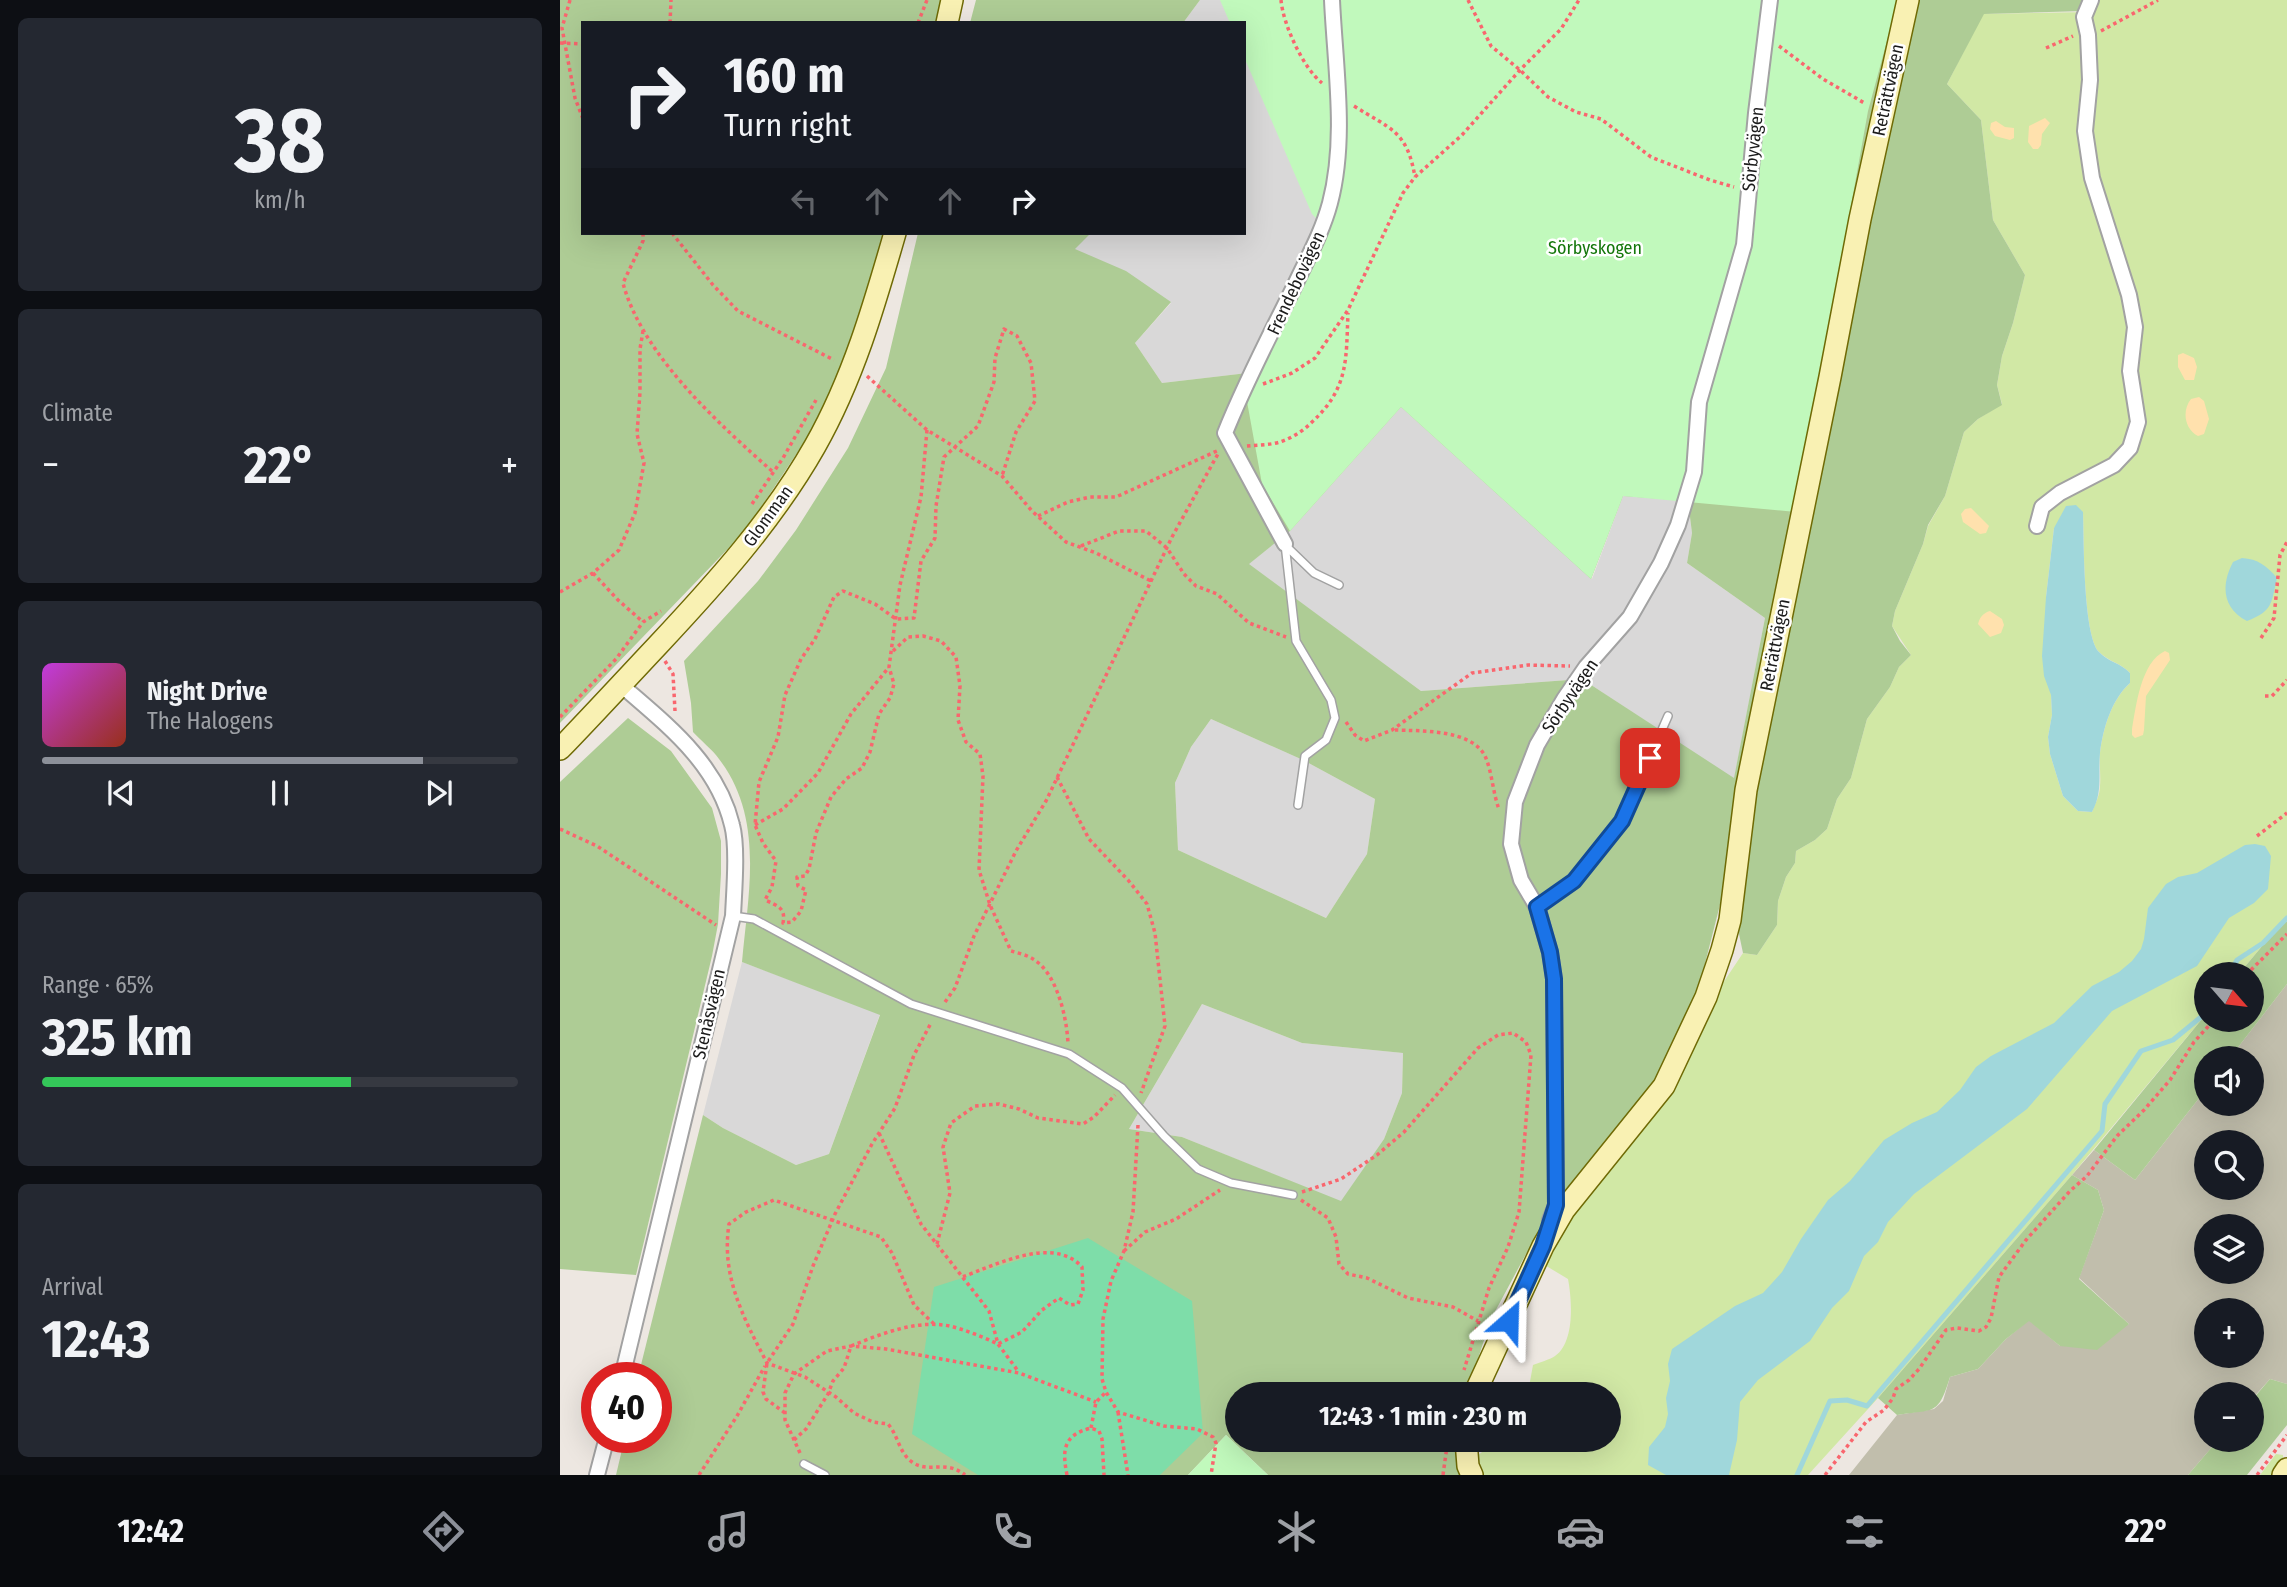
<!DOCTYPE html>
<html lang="en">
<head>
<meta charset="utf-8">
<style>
  :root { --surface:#171b24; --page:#242831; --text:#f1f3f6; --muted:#9ea1a6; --line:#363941; --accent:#8c9099 }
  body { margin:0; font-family:"Fira Sans Condensed",sans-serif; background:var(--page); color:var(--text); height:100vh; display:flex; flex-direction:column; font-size:26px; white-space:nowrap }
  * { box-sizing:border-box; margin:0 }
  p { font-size:23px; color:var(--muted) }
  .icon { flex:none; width:38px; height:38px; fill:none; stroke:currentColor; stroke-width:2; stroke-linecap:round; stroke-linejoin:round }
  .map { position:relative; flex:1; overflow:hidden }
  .drawer { display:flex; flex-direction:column; gap:18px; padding:18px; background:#0d0f14; width:560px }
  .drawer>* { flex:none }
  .banner { position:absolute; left:21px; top:21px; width:665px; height:214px; border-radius:0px; box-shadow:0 7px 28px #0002; background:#171b24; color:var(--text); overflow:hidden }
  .needle { width:46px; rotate:118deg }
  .tools { position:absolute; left:1634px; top:962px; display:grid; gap:14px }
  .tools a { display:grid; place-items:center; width:70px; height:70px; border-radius:50%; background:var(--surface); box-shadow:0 7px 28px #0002; font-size:35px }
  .speed { position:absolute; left:21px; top:1362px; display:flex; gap:14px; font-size:35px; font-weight:700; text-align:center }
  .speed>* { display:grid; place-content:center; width:91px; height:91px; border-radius:50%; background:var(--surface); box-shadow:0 7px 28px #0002; line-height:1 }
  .speed .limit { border:10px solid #d22; background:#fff; color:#111 }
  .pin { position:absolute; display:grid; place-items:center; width:60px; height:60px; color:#fff; margin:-30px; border-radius:14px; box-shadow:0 4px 10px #0006 }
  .me { position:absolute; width:77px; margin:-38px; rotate:25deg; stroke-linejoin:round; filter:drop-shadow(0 0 5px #0008) }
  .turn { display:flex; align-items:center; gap:24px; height:147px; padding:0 28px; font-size:32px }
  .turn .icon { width:91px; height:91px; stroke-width:2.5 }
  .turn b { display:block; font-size:49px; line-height:60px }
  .lanes { display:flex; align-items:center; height:66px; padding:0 28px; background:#0003; justify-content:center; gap:35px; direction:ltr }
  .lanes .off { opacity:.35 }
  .big { font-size:52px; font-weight:700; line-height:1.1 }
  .drawer .tile { flex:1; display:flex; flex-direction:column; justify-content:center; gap:10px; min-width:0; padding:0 24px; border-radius:10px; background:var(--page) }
  .drawer .dial { align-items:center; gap:0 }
  .dial b { font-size:91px; line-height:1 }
  .song { display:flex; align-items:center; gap:21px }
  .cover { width:84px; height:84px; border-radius:10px; background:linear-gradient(135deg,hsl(290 70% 55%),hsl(10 70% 35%)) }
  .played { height:7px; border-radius:4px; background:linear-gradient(90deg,var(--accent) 80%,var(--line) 80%) }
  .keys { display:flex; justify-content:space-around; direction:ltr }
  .heat { display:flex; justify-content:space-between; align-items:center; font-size:38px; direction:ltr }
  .charge { height:10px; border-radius:5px; background:linear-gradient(90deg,#34c759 65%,var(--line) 0) }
  .trip { position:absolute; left:665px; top:1382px; width:396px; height:70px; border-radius:35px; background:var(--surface); box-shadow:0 7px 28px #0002; font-weight:700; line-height:70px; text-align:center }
  .tabs { display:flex; height:112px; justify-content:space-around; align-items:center; background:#090b0e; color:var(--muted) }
  .tabs .icon { width:49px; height:49px }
  .tabs .selected { color:var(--accent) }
  .tabs b { font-size:32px; color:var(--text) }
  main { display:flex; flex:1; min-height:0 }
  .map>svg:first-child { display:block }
  .residential { fill:#d9d8d8 }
  .construction { fill:#c1beac; fill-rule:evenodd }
  .grass { fill:#d1e8a5; fill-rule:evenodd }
  .forest { fill:#aecc95; fill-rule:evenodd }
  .sand { fill:#ffe1ad }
  .park { fill:#c1f9bc }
  .pitch { fill:#7edda9 }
  .water { fill:#a0d7db }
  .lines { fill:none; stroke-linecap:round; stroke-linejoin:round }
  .stream { stroke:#a0d7db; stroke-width:5 }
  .lane-casing { stroke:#a2a2a2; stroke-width:10 }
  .street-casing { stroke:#a2a2a2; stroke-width:18 }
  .secondary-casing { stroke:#6f6a05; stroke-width:24 }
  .path { stroke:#f9666e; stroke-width:3.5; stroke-dasharray:3.5 3.5; stroke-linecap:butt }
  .lane { stroke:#fff; stroke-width:7 }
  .street { stroke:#fff; stroke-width:14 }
  .secondary { stroke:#f9f1b3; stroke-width:21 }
  .route-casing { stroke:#114b97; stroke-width:18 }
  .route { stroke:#1a73e8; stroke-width:12 }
  .labels { text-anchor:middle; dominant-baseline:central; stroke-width:5; stroke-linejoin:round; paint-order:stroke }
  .street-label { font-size:18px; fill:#1b1b1b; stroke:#fff }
  .park-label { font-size:18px; fill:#14770b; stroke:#fff }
</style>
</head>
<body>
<main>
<section class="drawer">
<div class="tile dial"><b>38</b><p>km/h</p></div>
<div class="tile"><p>Climate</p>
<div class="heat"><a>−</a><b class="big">22°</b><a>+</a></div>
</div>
<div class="tile">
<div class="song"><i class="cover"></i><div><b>Night Drive</b><p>The Halogens</p></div></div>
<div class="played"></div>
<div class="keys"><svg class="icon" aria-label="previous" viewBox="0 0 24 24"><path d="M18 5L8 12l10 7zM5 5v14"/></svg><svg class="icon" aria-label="pause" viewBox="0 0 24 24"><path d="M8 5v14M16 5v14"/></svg><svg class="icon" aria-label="next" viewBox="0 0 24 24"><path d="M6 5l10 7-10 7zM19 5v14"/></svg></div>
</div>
<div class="tile"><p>Range · 65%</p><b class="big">325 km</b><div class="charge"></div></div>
<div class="tile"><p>Arrival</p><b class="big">12:43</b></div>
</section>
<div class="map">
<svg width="1727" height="1475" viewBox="0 0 1727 1475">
  <rect width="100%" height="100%" fill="#ede7e1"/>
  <path class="residential" d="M640,0H716L786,169L696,372L602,383L575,343L611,303L514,249L531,233H684V23H623Z
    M841,407L1032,579L1063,496L1128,501L1132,533L1127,563L1205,618L1174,779L1022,679L861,691L688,564L730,531Z
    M651,719L743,760L815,799L807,854L766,918L618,850L615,783L631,747Z
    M182,962L320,1014L269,1154L236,1165L163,1128L143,1115Z
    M642,1004L742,1043L843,1053L842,1093L824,1139L781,1202L622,1137L569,1129Z"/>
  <path class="construction" d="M1727,984V1384L1710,1379L1692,1399V1395H1647V1440H1658L1628,1475H1289L1337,1415L1374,1409L1383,1401L1390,1377L1418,1369L1446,1339L1469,1320L1500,1346L1569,1324L1519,1278L1544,1210L1538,1190L1512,1175L1534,1150L1575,1180L1647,1088V1104H1692V1059H1669ZM1647,1143H1692V1188H1647ZM1647,1227H1692V1272H1647ZM1647,1311H1692V1356H1647Z"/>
  <path class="grass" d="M1537,0H1727V916L1678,975H1647V1013L1512,1175L1318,1398L1248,1475H919L916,1457L928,1447L932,1440H1048V1395H959L969,1387L973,1365C980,1362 989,1360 995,1356C1015,1342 1012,1300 1008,1279L983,1264L1007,1216L1108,1092L1134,1049L1151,1014L1161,986L1183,953L1197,955L1217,925L1218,901L1226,877L1235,863L1236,851L1255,840L1267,829L1277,799L1291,778L1307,719L1330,687L1339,667L1351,655L1332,626L1335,611L1363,544L1368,526L1385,496L1404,432L1418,419L1442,404L1437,385L1442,356L1453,323L1465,275L1433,220L1421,120L1387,84L1423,14L1533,12ZM1523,512C1524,539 1523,635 1539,652C1549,662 1561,663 1570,673V683C1552,699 1543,728 1540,753C1539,764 1541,775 1540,786C1540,795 1535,804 1532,812L1518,811L1503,796L1490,754L1488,737L1492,715L1486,597L1494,528Z
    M1716,1454L1723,1455V1460L1711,1475H1700Z"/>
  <path class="forest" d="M0,0H382L377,23H23V233H326L284,364L247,438L186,530L0,723Z
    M416,0H640L623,23H410Z
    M1338,0L1163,893L1127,1034L1098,1085L1000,1208L966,1254L931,1319L906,1395H677V1440H905V1475H708L666,1435L628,1475H56L65,1437H96V1377H78L143,1115L163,1128L236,1165L269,1154L320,1015L182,962C188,894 205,819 159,759C152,749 141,741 133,732L131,703L124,661L198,581L236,530L288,448L326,368L358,233H531L515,249L566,271L611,302L575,343L602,383L696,372ZM841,407L1031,579L1063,496L1128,501L1132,533L1127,563L1205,618L1174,778L1022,679L861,691L689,564L730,531ZM651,719L743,760L815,799L807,854L766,918L618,850L615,783L631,747ZM642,1004L742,1043L843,1053L842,1093L824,1139L781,1201L622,1137L569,1129Z
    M1355,0H1528L1523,11L1424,14L1387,84L1421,120L1433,220L1465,275L1453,323L1442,356L1437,385L1442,405L1418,419L1404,432L1385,496L1368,525L1363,544L1335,611L1332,626L1340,641L1351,655L1339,667L1330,687L1307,719L1291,778L1277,799L1267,829L1255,840L1236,851L1235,863L1226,877L1218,901L1217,925L1197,955L1183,953L1179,934L1178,916L1191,815L1244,524Z
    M68,718L111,751L152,808L161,841V874L158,924L152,956L76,1275L0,1269V782Z
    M1723,921L1727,922V984L1669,1059H1647V1088L1575,1180L1534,1150L1647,1013V1020H1692V975H1678Z
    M1512,1175L1538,1190L1544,1210L1519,1279L1569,1324L1537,1350L1500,1346L1469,1321L1446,1339L1418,1369L1390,1377C1378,1416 1375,1409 1337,1415L1318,1398Z
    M1710,1379L1727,1384V1425L1687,1475H1628L1658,1440H1692V1400Z"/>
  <path class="sand" d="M1485,118L1490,123L1482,134L1481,145L1478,149H1473L1468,142L1469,126Z
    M1436,121L1445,127L1454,128V138L1450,140L1435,136L1430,129L1431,123Z
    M1623,353L1634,358L1637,367L1634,380H1625L1618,367V355Z
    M1639,397L1644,401L1649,419L1644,434L1638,436C1624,429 1622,410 1631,399Z
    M1411,508L1429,526L1426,533L1420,534L1403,522L1401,514L1405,509Z
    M1430,611L1442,619L1444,625L1441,633L1430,637L1418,624C1420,617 1423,613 1430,611Z
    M1605,651L1609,653L1610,660L1586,696L1584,730L1583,735L1575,738L1572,735V729C1576,706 1581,662 1605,651Z"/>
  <path class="park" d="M660,0H1338L1308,111L1236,512L1063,496L1031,579L841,407L730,531L702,484L686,396L765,227L752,214L684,57V23H670Z
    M666,1435L708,1475H628Z"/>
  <path class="pitch" d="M528,1238L632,1301L643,1433L600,1475H418L352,1434L374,1287Z"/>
  <path class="water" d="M1516,505L1523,512C1524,539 1523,635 1539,652C1548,662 1561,663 1570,673V683C1552,699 1543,728 1540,753C1538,775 1543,792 1532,812L1518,811L1503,796L1490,754L1488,737L1492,715L1491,695L1484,676L1482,656L1486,597L1494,528L1506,506Z
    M1682,558C1698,559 1707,566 1717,578C1711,604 1713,611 1687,621C1662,608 1661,585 1673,562Z
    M1695,844L1705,846L1711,856L1708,889L1694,903L1669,918L1637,966L1552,1011L1467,1109L1354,1194L1328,1222L1318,1242L1304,1256L1289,1291L1272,1308L1250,1341L1198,1380L1180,1402L1177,1440L1169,1475H1106L1088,1465L1089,1447L1105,1427L1108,1414L1106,1398L1110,1381L1108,1364L1112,1349L1175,1306L1203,1293L1222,1272L1241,1239L1268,1200L1290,1181L1324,1140L1352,1123L1377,1112L1400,1090L1416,1067L1431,1056L1494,1023L1532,986L1559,972L1572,961L1581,949L1584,939L1588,908L1606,884L1618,877L1637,873L1685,845Z"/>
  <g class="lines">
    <path class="stream" d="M1669,975L1677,960L1703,943L1727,918
      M1237,1475L1270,1401L1287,1400L1307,1406L1542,1131L1545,1104L1581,1051L1613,1040L1647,1012"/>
    <g class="lane-casing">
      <path id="lane" d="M725,544L736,641L771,700L775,718L766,740L745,756L738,805
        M725,545L754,573L779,585
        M978,907L1014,881L1062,821L1108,716
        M173,916L194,919L351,1004L509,1054L562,1088L604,1136L638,1169L671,1183L733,1195
        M244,1464L265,1475"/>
    </g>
    <g class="street-casing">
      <path id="street" d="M1477,526L1482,507L1500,493L1554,465L1570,448L1578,422L1570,371L1575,327L1569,295L1532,178L1525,131L1530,80L1528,35L1524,17L1531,0
        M725,544L665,433C685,383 710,335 734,287C747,259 762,233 770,203C787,139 775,66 772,0
        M61,685C107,725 157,763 172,825C178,847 174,892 173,916L62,1377
        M990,1220L996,1205L994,979L990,952L977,907L961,880L951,844L955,802L977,745L1004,699L1026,667L1070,617L1101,563L1118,525L1134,472L1139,402L1184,245L1196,113L1210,0
        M37,1475L47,1437"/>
    </g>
    <g class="secondary-casing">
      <path id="secondary" d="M387,23L392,0
        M0,749C33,715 65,680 98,645C156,583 213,520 255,446C293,379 314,306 335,233
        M914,1395L983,1246L1004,1210L1104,1086L1146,997L1162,950L1170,920L1186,790L1270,377L1300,219L1348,0
        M906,1440L908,1466L912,1475
        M1723,1475L1727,1469"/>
    </g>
    <path class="path" d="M10,0L2,28L15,98L23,119
      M721,0C723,24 743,68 762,83
      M908,0L931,46L960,70L988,97L1016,112L1041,119L1091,157L1150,180L1174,187
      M110,23L111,0
      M358,23L367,0
      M1541,31L1598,0
      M0,43L23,44
      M1219,46L1263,79L1306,104
      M1486,48L1513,36
      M794,106C830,129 847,130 855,177
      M83,233V241L63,283C82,355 159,424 213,472
      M112,233L153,285L178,311L274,360
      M307,376L367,430L442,476L472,511L506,542L536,553L591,581
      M703,384L732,373L755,358L788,310L843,193L855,177L902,135L960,70L1001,29L1019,0
      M367,430L361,497L340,585L329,667L334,684L330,698L319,714L310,752L302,768L286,779L271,797L256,833L249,869L245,876L237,877L238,886L246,890L241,911L232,922L223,923C226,908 218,906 205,900L212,887L216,861L203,843L195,825L199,782L218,737L225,695L241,659L255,639L274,597L283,591L315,604L336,619L354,618L361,561L375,538L376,506L384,457L418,426L434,382L435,358L444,329L457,336L471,363L475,401L456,432L442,476
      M687,446C698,445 710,445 720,442C732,438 743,431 752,422C789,388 786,359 788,313
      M192,504L223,458L256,400
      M478,516L508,502L530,497H556L659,450
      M521,546L559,531H586L607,548L624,574L636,586L657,594L689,623L726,637
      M33,573L58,600L83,622
      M0,592L33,573L59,550L75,513L84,463L77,434L80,392V349L83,331
      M1701,638L1714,618L1720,555L1727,542
      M333,651L348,637L363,636L381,641L396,657L400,686L398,720L406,742L420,754L423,776L419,870L430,905L451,951C458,953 467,955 473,959C497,973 507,1018 508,1044
      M105,661L113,674L115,711
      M1705,696H1712L1727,680
      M0,717L56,659L83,622L101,611
      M786,722L795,735L804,741L832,730L912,673L968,665L1010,666
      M835,730C860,731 911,729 925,756C932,771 933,794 939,809
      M497,777L529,839L568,880L587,904L595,933L605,1026L581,1093
      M195,825L223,809L258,773L291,714L329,667
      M0,829L37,846L156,925
      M1697,836L1727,813
      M1686,975L1727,934
      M385,1002L395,988L414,936L456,851L486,801L612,537L659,452
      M578,1125L573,1212L564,1251L551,1281L543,1319L542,1379L546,1392L558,1412L604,1426L637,1429L653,1437L656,1443L651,1475
      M319,1133L361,1224L429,1311L438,1344L458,1371
      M742,1192L781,1179L817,1155L844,1132L918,1048L938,1035L953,1033L966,1042L971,1055L959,1212L948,1247L929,1288L904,1370
      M741,1200L768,1218L776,1237L779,1264L788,1274L807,1278L848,1298L893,1307L918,1321
      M377,1244L390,1193L383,1147L391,1123L415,1106L439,1104L459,1109L478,1118L523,1124L534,1117L555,1095
      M564,1251L585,1232L616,1219L660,1190
      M374,1324L354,1305L332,1253L321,1237L214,1200L186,1212L169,1224C161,1276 183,1317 207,1363L245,1377L276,1397L294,1413L313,1422L328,1424C338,1435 339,1453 352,1462C369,1474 385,1459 405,1475
      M558,1412L568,1475
      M225,1413L206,1399L203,1392L207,1363L233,1324L253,1266L275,1214L312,1144L335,1108L354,1055L371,1023
      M531,1428L536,1402L546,1392
      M234,1440L246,1429L268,1394L273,1381L284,1368L291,1346C323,1333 363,1317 397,1328C411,1332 425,1338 438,1344L462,1332L482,1310L499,1298L510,1305L518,1304L523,1290L522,1267C493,1235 436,1265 402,1277
      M240,1453L225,1420V1393L234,1374L267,1351L291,1346L326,1349L459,1373L536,1402
      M139,1475L177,1416L205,1366
      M507,1475C502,1450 503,1435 531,1428L539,1431L542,1439L544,1475
      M883,1475L887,1446
      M1265,1475L1306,1422L1324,1410L1333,1398L1336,1389L1349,1380L1359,1369L1386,1330L1397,1328L1419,1331L1426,1327L1431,1318L1439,1277L1466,1240L1510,1191L1527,1176L1557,1136L1584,1110L1610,1080L1634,1042L1654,1020
      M1697,1475L1727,1435"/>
    <use href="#lane" class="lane"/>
    <use href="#street" class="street"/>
    <use href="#secondary" class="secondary"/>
  </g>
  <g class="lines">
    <g class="route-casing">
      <path id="route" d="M949,1321L983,1246L996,1205L994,979L990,952L977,907L1014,881L1062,821L1090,758"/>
    </g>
    <use href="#route" class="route"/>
  </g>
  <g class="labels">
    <g class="street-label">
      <text transform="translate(1328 90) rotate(-78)">Reträttvägen</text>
      <text transform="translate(1193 149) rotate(-84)">Sörbyvägen</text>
      <text transform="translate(736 283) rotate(-65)">Frendebovägen</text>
      <text transform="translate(208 516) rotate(-54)">Glomman</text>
      <text transform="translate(1215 645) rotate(-79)">Reträttvägen</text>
      <text transform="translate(1010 696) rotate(-56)">Sörbyvägen</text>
      <text transform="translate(149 1014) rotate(-77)">Stenåsvägen</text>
    </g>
    <g class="park-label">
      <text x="1035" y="248">Sörbyskogen</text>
    </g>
  </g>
</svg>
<div class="tools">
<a><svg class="needle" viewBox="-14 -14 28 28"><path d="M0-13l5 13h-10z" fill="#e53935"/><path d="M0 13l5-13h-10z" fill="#9ea1a6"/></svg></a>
<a><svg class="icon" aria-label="sound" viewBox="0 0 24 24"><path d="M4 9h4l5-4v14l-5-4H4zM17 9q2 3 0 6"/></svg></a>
<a><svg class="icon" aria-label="search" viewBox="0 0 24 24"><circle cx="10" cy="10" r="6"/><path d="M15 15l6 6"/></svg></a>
<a><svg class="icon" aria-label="layers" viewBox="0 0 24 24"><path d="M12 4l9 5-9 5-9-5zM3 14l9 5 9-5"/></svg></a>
<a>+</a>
<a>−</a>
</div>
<div class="speed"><div class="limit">40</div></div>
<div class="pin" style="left:1090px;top:758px;background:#d93025"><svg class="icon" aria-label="arrive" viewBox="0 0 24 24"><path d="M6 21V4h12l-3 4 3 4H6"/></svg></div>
<svg class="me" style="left:949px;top:1321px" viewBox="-20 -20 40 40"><path d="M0-17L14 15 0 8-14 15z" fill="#1a73e8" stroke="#fff" stroke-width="4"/></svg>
<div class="trip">12:43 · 1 min · 230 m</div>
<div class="banner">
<div class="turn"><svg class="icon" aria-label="right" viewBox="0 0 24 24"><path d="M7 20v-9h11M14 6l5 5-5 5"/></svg><div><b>160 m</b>Turn right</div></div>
<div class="lanes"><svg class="icon off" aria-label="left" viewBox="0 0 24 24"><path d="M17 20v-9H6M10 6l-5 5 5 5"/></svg><svg class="icon off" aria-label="ahead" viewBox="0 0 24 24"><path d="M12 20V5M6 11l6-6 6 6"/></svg><svg class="icon off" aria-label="ahead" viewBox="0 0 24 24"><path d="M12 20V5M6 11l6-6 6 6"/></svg><svg class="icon" aria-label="right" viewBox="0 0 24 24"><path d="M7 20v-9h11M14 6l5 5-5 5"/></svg></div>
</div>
</div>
</main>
<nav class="tabs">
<b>12:42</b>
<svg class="icon selected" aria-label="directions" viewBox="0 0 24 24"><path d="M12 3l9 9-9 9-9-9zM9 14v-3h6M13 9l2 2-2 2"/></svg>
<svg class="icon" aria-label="music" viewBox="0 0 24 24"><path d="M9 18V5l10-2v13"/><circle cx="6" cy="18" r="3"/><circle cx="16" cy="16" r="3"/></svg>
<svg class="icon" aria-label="phone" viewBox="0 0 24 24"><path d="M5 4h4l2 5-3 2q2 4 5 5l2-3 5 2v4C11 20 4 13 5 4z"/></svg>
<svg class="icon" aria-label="climate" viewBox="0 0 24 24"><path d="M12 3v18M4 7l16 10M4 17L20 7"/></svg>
<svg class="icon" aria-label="car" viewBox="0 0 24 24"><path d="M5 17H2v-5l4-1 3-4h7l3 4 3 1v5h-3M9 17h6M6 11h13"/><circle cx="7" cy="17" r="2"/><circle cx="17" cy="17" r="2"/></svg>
<svg class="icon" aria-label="filters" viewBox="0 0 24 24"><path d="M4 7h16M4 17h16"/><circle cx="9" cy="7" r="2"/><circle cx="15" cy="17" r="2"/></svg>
<b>22°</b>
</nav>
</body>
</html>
